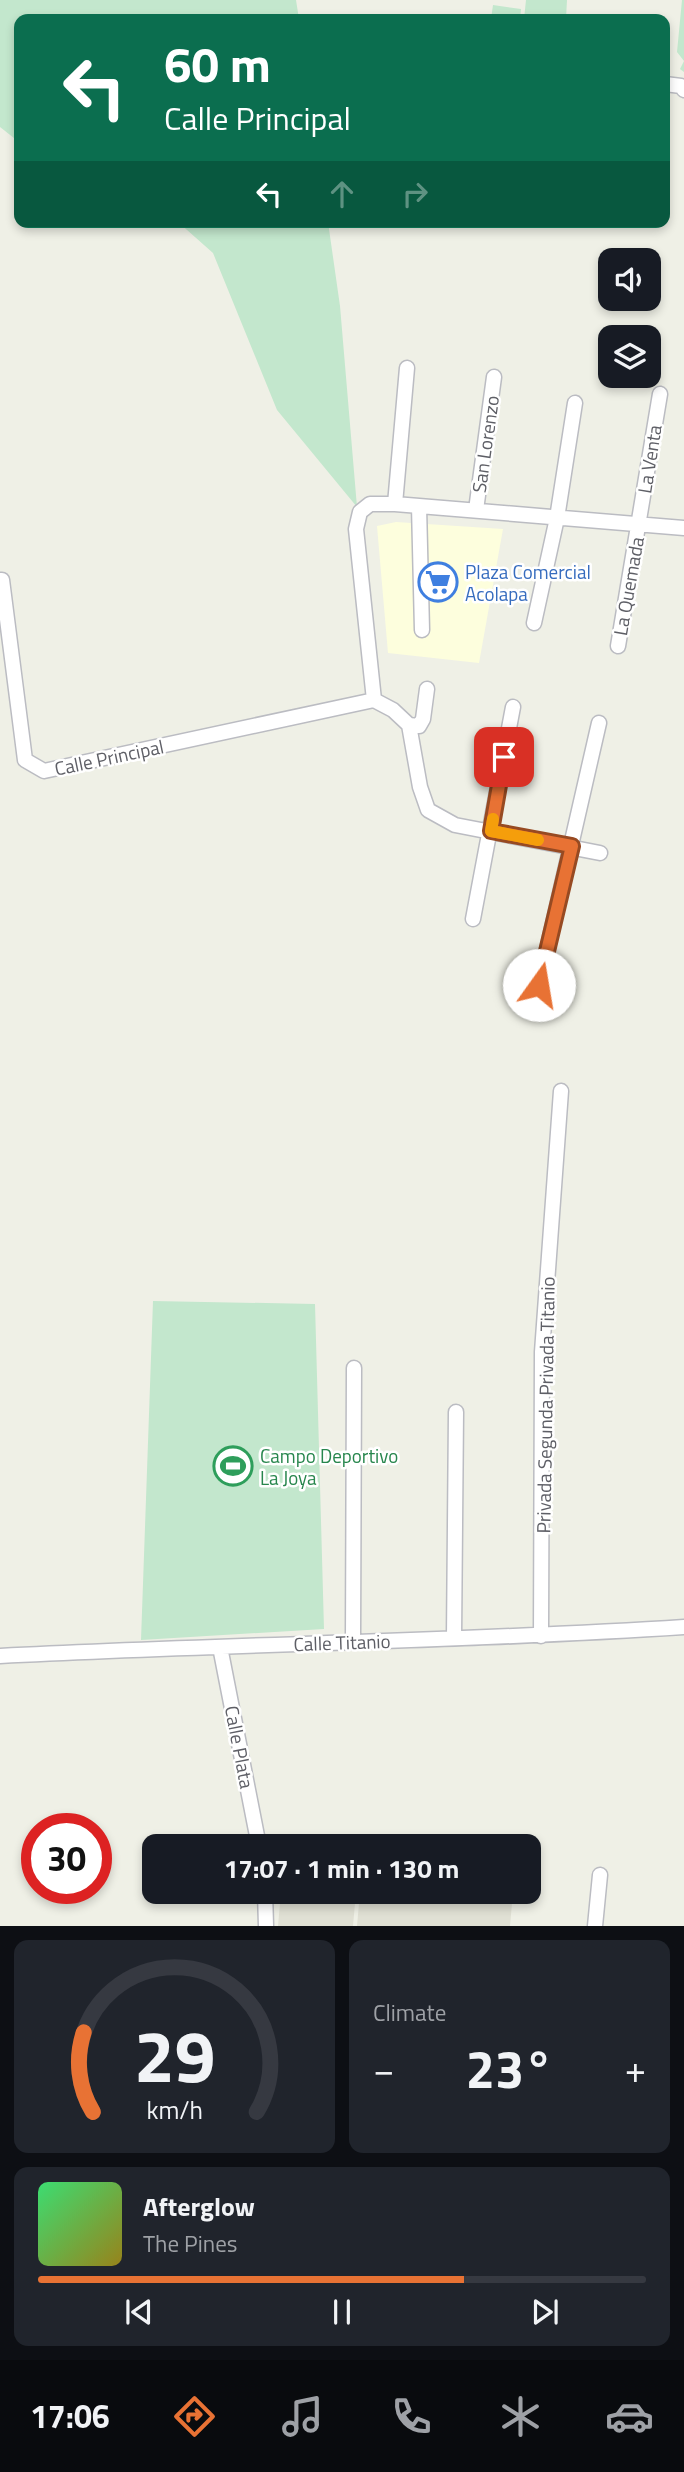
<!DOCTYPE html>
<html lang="en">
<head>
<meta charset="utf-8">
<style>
  :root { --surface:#171b24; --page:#20242c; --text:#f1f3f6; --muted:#9ea1a6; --line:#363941; --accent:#e87234 }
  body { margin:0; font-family:"Titillium Web",sans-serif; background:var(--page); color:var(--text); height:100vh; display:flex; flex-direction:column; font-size:26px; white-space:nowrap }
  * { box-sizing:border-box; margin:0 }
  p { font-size:23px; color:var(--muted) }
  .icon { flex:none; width:38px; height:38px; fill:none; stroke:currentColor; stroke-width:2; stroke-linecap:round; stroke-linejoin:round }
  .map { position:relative; height:1926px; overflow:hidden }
  .details { display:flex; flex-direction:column; gap:14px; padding:14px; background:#0d0f14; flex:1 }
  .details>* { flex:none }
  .top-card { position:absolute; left:14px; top:14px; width:656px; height:214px; border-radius:14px; box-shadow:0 4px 10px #0003; background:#0b6e4f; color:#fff; overflow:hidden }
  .fabs { position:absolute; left:598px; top:248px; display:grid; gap:14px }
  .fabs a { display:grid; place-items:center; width:63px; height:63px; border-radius:14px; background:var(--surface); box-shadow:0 4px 10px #0003; font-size:35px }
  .speed { position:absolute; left:21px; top:1813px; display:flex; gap:14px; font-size:35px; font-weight:700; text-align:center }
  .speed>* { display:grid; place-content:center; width:91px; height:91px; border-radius:50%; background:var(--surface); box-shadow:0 4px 10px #0003; line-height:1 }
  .speed .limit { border:10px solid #d22; background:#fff; color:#111 }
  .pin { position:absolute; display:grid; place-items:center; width:60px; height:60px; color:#fff; margin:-30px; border-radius:14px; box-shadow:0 4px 10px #0006 }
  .me { position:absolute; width:77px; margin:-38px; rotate:13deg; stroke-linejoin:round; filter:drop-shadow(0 0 5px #0008) }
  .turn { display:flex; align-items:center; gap:24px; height:147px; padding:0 35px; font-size:32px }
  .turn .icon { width:91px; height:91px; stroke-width:2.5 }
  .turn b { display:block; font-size:49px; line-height:60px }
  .lanes { display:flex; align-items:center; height:66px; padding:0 35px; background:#0003; justify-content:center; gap:35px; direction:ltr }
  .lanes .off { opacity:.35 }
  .big { font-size:52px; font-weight:700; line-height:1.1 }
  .details .widget { flex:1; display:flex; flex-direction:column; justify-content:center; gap:10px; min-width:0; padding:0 24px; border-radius:14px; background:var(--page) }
  .details .dial { align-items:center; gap:0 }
  .dial svg { height:182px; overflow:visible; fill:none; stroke:var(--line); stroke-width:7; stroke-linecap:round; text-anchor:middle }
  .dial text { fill:var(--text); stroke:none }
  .song { display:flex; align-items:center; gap:21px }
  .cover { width:84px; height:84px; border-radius:10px; background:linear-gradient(135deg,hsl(140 70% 55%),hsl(50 70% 35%)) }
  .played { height:7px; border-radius:4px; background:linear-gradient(90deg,var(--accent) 70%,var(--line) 70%) }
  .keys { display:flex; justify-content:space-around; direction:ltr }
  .heat { display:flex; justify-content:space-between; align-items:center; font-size:38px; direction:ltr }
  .details .tiles { flex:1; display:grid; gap:14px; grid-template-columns:1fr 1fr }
  .widget:last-child { grid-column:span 2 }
  .trip { position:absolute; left:142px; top:1834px; width:399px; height:70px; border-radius:14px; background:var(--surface); box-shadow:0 4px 10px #0003; font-weight:700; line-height:70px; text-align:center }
  .tabs { display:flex; height:112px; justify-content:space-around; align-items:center; background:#090b0e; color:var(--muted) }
  .tabs .icon { width:49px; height:49px }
  .tabs .current { color:var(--accent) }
  .tabs b { font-size:32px; color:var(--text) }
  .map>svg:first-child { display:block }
  .commercial { fill:#fdfedd }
  .education { fill:#e0e0d4 }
  .green { fill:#c3e7cd }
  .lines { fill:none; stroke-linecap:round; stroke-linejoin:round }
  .minor-casing { stroke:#bbbcc2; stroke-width:17 }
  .minor { stroke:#fff; stroke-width:14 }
  .route-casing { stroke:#974a22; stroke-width:18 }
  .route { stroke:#e87234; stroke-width:12 }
  .slow { stroke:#f59e0b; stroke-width:12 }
  .labels { text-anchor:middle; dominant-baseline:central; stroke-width:5; stroke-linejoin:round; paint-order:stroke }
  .street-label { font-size:19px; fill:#5e5f66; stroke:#fff }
  .shop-label { font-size:19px; fill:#366cbe; stroke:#fff; text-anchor:start }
  .leisure-label { font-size:19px; fill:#27864d; stroke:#fff; text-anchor:start }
</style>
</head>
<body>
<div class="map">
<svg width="684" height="1926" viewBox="0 0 684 1926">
  <rect width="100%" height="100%" fill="#eff0e6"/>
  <path class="commercial" d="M396,522L503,529L479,663L388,653L377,526Z"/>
  <path class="education" d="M281,1892H356L353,1926H278Z
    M360,1892H513L510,1926H357Z"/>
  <path class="green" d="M0,0H296L299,19H19V142L0,127Z
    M526,0H567L566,19H524Z
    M682,0H684V72L680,69L684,61L677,52Z
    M493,5L521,9L520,19H491Z
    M178,222H328L340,306L357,507L277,410L213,253Z
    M153,1301L315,1304L324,1629L141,1640Z"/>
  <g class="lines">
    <g class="minor-casing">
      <path id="minor" d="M665,84L681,86L684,90
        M395,504L407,368
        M419,506L422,630
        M476,510L494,377
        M0,580H2L25,760L44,771L374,700L393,710L409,725L420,787L428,810L455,825L600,853
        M534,623L557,518L575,403
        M618,646L660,394
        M374,700L356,529L360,512L370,504H395L684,528
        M409,725L419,726L423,719L427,689
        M473,919L513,707
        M539,985L599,723
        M541,1636L542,1352L561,1091
        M454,1638L456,1412
        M353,1641L354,1368
        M220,1647L259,1846
        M0,1656C228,1644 456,1642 684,1627
        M265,1892L266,1926
        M595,1926L600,1875"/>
    </g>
    <use href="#minor" class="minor"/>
  </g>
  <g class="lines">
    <g class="route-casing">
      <path id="route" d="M504,757L491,831L572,846L539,985"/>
    </g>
    <use href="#route" class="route"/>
    <path class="slow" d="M493,819L491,831L538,840"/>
  </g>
  <defs>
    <g id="supermarket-ring" transform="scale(2.0125)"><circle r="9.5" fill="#fff" stroke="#3f7fe0" stroke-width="1.5"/><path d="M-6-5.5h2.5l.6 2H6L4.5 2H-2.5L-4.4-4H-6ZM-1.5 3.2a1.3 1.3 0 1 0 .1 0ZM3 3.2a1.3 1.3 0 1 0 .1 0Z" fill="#3f7fe0"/></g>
    <g id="stadium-ring" transform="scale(2.0125)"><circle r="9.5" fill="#fff" stroke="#2e9e5b" stroke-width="1.5"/><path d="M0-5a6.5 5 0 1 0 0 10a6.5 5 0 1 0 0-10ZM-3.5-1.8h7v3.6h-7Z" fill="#2e9e5b"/></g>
  </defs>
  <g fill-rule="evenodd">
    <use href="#supermarket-ring" x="438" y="582"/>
    <use href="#stadium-ring" x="233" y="1466"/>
  </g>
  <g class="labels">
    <g class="street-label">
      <text transform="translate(485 444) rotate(-82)">San Lorenzo</text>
      <text transform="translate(649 459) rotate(-81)">La Venta</text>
      <text transform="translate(628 586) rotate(-80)">La Quemada</text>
      <text transform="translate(109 757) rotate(-12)">Calle Principal</text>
      <text transform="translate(545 1405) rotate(-89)">Privada Segunda Privada Titanio</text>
      <text transform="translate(342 1642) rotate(-2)">Calle Titanio</text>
      <text transform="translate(240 1747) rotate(79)">Calle Plata</text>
    </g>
    <g class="shop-label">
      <text x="465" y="571">Plaza Comercial<tspan x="465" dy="22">Acolapa</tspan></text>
    </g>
    <g class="leisure-label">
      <text x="260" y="1455">Campo Deportivo<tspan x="260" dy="22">La Joya</tspan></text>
    </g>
  </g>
</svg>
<div class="fabs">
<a><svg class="icon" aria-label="sound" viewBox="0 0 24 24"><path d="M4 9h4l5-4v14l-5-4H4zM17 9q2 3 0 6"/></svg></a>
<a><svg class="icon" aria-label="layers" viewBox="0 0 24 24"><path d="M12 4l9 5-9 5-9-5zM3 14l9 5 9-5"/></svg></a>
</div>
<div class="speed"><div class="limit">30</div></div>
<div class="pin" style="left:504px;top:757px;background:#d93025"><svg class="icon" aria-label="arrive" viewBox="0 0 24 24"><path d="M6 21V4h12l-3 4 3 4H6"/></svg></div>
<svg class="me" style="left:539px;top:985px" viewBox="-20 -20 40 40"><circle r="19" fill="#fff"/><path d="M0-13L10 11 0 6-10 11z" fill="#e87234"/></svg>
<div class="trip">17:07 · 1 min · 130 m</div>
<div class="top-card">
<div class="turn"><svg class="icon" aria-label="left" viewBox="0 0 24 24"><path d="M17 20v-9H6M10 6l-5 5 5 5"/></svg><div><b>60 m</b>Calle Principal</div></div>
<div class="lanes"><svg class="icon" aria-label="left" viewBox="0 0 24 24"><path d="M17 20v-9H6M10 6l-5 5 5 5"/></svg><svg class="icon off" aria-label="ahead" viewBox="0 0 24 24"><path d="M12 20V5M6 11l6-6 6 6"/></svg><svg class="icon off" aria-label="right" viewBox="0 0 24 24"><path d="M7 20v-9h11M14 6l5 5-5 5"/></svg></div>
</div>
</div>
<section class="details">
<div class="tiles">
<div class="widget dial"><svg viewBox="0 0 100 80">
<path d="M14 69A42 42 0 1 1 86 69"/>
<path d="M14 69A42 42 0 0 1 10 34" stroke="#e87234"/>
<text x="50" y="56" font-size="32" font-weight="700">29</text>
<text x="50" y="72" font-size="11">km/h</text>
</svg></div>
<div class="widget"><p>Climate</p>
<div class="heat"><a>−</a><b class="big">23°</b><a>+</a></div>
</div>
<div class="widget">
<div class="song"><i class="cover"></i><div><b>Afterglow</b><p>The Pines</p></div></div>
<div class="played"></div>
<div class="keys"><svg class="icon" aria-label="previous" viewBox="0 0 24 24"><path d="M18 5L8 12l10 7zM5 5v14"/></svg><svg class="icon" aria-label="pause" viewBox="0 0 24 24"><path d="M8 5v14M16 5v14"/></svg><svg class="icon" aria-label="next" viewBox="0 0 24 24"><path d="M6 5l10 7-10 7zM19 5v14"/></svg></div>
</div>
</div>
</section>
<nav class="tabs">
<b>17:06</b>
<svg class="icon current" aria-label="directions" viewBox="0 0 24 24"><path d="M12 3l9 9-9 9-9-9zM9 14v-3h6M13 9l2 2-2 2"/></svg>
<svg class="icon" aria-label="music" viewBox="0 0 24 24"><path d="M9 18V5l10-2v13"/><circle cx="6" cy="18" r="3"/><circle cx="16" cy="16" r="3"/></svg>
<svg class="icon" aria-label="phone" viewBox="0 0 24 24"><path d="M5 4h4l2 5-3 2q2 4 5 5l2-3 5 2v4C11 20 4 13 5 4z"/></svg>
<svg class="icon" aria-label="climate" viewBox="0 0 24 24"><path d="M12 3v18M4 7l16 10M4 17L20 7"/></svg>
<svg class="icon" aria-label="car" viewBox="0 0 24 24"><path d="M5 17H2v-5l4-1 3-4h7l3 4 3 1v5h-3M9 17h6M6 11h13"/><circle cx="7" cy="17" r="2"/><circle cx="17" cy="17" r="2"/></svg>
</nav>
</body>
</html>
